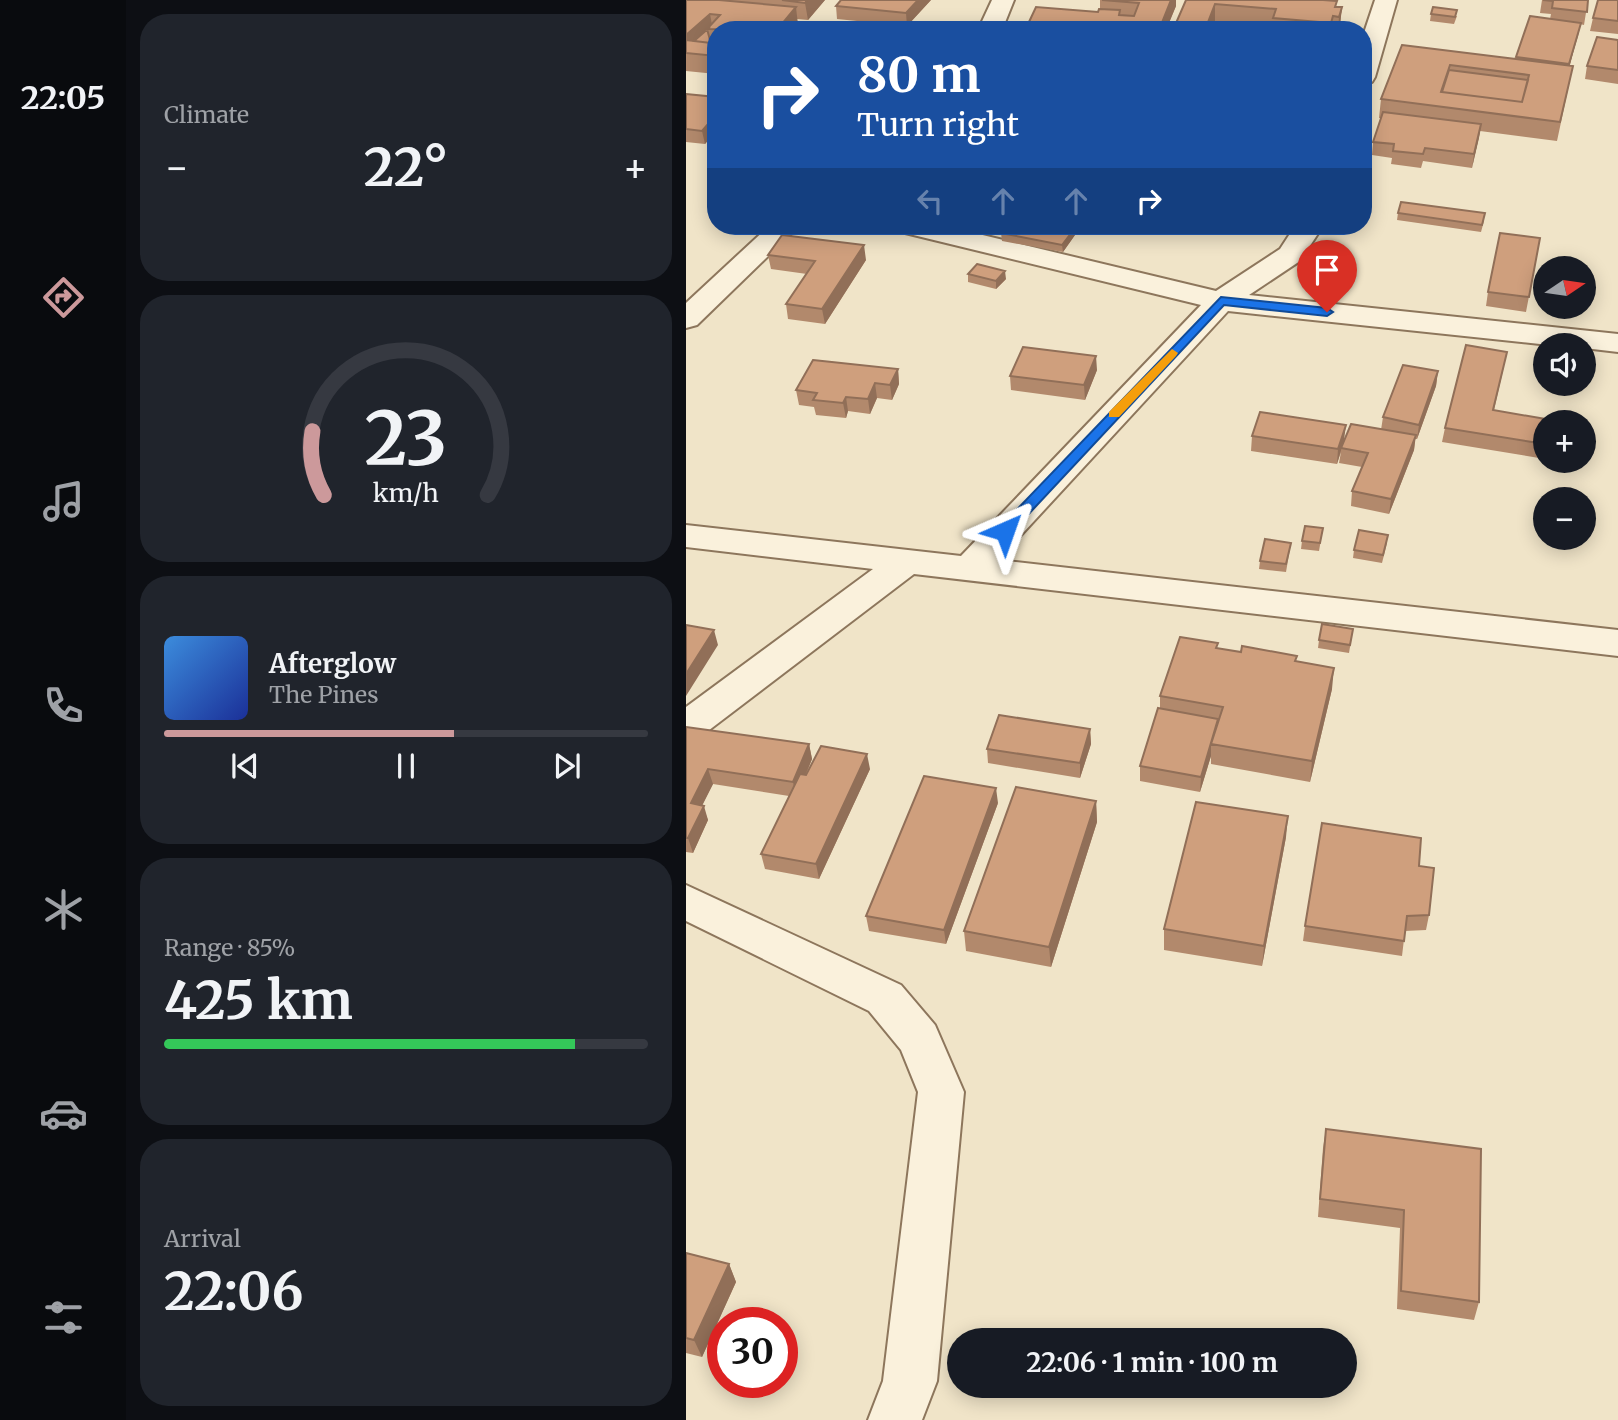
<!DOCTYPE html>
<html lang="en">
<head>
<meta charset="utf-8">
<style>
  :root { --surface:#171b24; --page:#20242c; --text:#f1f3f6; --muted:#9ea1a6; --line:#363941; --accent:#cc999b }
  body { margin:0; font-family:Merriweather,serif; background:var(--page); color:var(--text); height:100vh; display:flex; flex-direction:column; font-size:26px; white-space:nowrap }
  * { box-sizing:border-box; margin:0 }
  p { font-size:23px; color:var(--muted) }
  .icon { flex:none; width:38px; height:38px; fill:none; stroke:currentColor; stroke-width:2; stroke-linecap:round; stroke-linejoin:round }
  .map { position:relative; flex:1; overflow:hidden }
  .side { display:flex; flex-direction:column; gap:14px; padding:14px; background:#0d0f14; width:560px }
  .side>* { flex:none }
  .guide { position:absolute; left:21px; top:21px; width:665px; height:214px; border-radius:28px; box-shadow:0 4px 18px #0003; background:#1a4fa0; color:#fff; overflow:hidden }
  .needle { width:46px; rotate:77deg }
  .fabs { position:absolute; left:847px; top:256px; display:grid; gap:14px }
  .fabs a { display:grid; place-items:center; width:63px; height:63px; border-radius:50%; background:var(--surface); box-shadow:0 4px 18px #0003; font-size:35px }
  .speed { position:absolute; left:21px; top:1307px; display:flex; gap:14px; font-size:35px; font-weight:700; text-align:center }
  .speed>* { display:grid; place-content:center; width:91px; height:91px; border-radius:50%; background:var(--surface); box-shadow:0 4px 18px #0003; line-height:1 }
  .speed .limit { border:10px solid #d22; background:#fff; color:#111 }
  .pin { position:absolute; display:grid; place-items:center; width:60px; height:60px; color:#fff; margin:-72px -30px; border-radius:50% 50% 50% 0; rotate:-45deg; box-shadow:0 0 7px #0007 }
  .pin .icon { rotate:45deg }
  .me { position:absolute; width:77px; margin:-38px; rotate:43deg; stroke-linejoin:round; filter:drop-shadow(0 0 5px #0008) }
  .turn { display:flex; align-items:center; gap:24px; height:147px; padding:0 35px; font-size:32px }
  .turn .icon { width:91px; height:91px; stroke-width:2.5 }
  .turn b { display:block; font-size:49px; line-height:60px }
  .lanes { display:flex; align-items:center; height:66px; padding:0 35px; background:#0003; justify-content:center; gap:35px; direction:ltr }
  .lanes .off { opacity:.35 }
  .big { font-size:52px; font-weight:700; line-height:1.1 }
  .side .card { flex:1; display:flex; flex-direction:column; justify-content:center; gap:10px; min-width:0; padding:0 24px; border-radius:28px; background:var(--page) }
  .side .dial { align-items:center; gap:0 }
  .dial svg { height:182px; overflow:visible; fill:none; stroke:var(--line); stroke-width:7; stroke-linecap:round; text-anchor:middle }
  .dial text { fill:var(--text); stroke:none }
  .song { display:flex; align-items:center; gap:21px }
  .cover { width:84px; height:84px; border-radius:10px; background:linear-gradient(135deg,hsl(210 70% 55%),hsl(230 70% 35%)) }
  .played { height:7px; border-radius:4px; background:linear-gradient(90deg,var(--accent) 60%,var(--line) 60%) }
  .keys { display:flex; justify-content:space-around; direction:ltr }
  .heat { display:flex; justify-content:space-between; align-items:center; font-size:38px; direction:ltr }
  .charge { height:10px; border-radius:5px; background:linear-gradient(90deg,#34c759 85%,var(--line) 0) }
  .trip { position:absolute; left:261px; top:1328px; width:410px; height:70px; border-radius:35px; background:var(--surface); box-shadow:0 4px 18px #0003; font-weight:700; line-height:70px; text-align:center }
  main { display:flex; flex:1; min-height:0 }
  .menu { display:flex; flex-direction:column; width:126px; justify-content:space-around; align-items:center; background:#090b0e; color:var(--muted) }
  .menu .icon { width:49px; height:49px }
  .menu .active { color:var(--accent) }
  .menu b { font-size:32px; color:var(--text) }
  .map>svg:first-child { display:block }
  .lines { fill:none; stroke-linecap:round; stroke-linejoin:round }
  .street-casing { stroke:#8d765c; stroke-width:4 }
  .street { fill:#faf1dc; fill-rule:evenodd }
  .wall { fill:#b2896c }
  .shaded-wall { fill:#916f58 }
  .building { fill:#cf9f7d; stroke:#916f58; stroke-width:2; fill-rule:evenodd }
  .route { fill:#1a73e8; stroke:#114b97; stroke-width:2 }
  .slow { fill:#f59e0b }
</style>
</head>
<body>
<main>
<nav class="menu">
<b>22:05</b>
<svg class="icon active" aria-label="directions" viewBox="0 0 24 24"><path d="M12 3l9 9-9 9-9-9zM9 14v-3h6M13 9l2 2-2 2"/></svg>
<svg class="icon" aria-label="music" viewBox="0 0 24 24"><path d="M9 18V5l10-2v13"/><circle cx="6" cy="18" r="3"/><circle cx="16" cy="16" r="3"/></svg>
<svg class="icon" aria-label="phone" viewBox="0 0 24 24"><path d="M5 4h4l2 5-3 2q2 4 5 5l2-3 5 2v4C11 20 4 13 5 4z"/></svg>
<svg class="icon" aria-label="climate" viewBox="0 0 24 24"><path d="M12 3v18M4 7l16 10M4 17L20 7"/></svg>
<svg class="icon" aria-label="car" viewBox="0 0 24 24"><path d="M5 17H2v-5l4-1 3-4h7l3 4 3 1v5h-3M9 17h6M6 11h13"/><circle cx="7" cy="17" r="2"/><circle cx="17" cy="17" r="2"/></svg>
<svg class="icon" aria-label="filters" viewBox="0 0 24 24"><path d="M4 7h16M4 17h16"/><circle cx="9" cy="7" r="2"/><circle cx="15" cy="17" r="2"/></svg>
</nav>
<section class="side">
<div class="card"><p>Climate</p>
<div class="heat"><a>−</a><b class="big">22°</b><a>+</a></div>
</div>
<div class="card dial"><svg viewBox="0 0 100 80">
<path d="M14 69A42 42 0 1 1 86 69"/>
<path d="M14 69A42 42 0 0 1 9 41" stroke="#cc999b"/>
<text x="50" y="56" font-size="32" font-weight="700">23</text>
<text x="50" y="72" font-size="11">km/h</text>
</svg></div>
<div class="card">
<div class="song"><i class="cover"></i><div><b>Afterglow</b><p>The Pines</p></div></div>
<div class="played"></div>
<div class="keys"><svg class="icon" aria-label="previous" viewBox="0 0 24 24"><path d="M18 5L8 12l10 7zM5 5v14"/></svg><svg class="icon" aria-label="pause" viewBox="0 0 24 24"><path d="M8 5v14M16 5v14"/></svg><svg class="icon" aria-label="next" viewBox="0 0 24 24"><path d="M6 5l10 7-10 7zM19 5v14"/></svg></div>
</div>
<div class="card"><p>Range · 85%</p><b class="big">425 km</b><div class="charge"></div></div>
<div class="card"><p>Arrival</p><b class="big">22:06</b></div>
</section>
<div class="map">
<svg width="932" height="1420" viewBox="0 0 932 1420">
  <rect width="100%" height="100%" fill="#f0e4c8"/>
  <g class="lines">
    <g class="street-casing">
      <path id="street" d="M306,0H328L316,30H292Z
        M689,0H711L689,77L686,82L677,84V36Z
        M83,226H113L11,325L0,328V303Z
        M211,226H259L530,291L594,249L609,226H637L614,261L563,295L932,334V352L898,348V345H863L542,311L312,560L932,630V656L228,574L14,737L0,741V707L187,569L0,547V525L275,556L515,305L215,232Z
        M0,885L215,985L249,1025L278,1092L251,1381L236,1420H182L197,1381L232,1092L215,1050L183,1011L0,921Z"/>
    </g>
    <use href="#street" class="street"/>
  </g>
  <path class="wall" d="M0,0H139L122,20L111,19L112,25L109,30H30V74L0,71Z
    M245,0L221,26L151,19L150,6Z
    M414,0H490V6L480,30H343V22L412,12L414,9Z
    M500,0L656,7L654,25L653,30H587V27L529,22L526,30H487Z
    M856,0H902L898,25L894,24L884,65L887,66L871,141L794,131L786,168L737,161L735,168L705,164L706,158L686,155L687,142L695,118H693L695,99L716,45L830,59L844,16L864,19L865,14L854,13Z
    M932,0V34L904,31L907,18Z
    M745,14L771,16L768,24L744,21Z
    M932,40V84L899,79L901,66Z
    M0,94L30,97V148H26L24,138L19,144L0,142Z
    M712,213L798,221L795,232L711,220Z
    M315,233L389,235L377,252L316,241Z
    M854,238L840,312L800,306L802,292Z
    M82,255L180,260L139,324L102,319L100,304L121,274L85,269Z
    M282,274L320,279L310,289L282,282Z
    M818,366L808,410L859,422V459L756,442L759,428Z
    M212,369L213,384L206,400L191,398L184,414L162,411L160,418L130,415L128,407L113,405L110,390Z
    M411,370L399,400L325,390L324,376Z
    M752,371L750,386L731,439H729L728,450L703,514L665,506L666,491L676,467L653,463L655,452L651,464L565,451L566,436L658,441L695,430L697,417Z
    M637,528L633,551L615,549L616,541Z
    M605,543L600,572L573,569L574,561Z
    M701,543L696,563L667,558L668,550Z
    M667,629L663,653L632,648L633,640Z
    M531,648L610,661L646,689L624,782L525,764V756L514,792L454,781V766L474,708V696Z
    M0,727L123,744L126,759L120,775L184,769L133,879L79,869L75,854L103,796L27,784L16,805L22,820L7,853L0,852Z
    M404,729L405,744L394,778L302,763L301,749Z
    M410,801L411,822L365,967L280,951L278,931Z
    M312,803L260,944L183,931L180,916Z
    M600,837L576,966L478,950V929Z
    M733,866L743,915L740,930L719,931L716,956L617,941L619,926Z
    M640,1129L795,1149L793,1302L788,1320L711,1309L714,1228L632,1217L637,1148Z
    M0,1253L43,1264L50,1282L16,1357L0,1353Z"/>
  <path class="shaded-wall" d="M121,0H139L122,20L119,3Z
    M232,0H245L221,26L220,13Z
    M485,0H490V6L480,30H473Z
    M529,4V22L526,30H519Z
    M110,7L112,25L109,30H91Z
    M656,7L654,25L652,30L653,17Z
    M24,14L27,30L21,29L0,52V35Z
    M895,23L892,36L880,77L883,64Z
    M30,115V131L23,134L24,138L19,144L16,131Z
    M795,124L793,138L786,168L788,154Z
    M389,228V235L377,252L376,245Z
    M178,245L180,260L139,324L136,309Z
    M319,271L320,279L310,289V281Z
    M410,356L411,370L399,400L398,385Z
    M212,369L213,384L206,400L204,385Z
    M752,371L750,386L731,439L733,425Z
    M189,383L191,398L184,414L182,399Z
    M160,397L162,411L160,418L157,403Z
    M660,425L658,440L651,464L652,449Z
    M730,435L728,450L703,514L705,499Z
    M28,630L32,645L0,696V674Z
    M648,668L646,689L624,782L626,761Z
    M532,719L525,744V756L514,792L515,777Z
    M404,729L405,744L394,778V763Z
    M123,744L126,759L110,797L107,782Z
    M181,754L184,769L133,879L130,864Z
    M22,769L27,784L10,818L5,803Z
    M310,788L312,803L260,944L258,930Z
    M410,801L411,822L365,967L363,947Z
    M18,806L22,820L7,853L2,838Z
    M602,816L600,837L576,966L578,946Z
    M43,1264L50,1282L16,1357L8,1340Z"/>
  <path class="building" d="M0,0H33L110,7L91,30L21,29L34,15L24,14L0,35Z
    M96,0H121L119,3Z
    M155,0H232L220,13L150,6Z
    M416,0H485L473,30H361L351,29L354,23L343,22L350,7L412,12L413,9L434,10L433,15L448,16L453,3Z
    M500,0H637L651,1L649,7H656L653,17L647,16L645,23L587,18L590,9L529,4L519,30H487Z
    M857,0H902L901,12L866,8L867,1Z
    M912,0H932V21L907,18Z
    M747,7L771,10L769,17L745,14Z
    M844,16L895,23L883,64L830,57Z
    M24,27L21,29L24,40L27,41L25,43L8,41Z
    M610,28L630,30H610Z
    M911,37L932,40V70L901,66Z
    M30,38V56L0,53V40L25,43Z
    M716,45L887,66L874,122L695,99ZM764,65L843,75L836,102L755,92Z
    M763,70L842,80L836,102L756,92Z
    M0,94L30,97V115L16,131L0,129Z
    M697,112L795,124L788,154L739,148L737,154L707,151L708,144L687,142Z
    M30,126V135L23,134Z
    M715,202L799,213L796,225L712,213Z
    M321,226H377L389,228L376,245L315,233Z
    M814,233L854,238L843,297L802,292Z
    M96,235L178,245L136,309L100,304L129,261L82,255Z
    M291,264L319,271L310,281L282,274Z
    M780,345L821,352L807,410L877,422H859V444L759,428Z
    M337,347L410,356L398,385L324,376Z
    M127,360L212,369L204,385L189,383L182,399L160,397L157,403L127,400L131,393L110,390Z
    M717,365L752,371L733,425L697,417Z
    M574,412L660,425L652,449L566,436Z
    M665,424L730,435L705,499L666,491L682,453L655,448Z
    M619,526L637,528L634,543L616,541Z
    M673,530L702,535L697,555L668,550Z
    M579,539L605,543L600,564L574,561Z
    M636,624L667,629L664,645L633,640Z
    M0,625L28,630L0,674Z
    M494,637L532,643L530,648L555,652L556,646L611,656L609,661L648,668L626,761L525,744L537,707L474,696Z
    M472,708L532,719L515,777L454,766Z
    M313,715L404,729L394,763L301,749Z
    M0,727L123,744L107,782L22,769L5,803L18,806L2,838H0Z
    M135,746L181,754L130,864L75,854L114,774L120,775Z
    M238,776L310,788L258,930L180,916Z
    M330,787L410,801L363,947L278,931Z
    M510,802L602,816L578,946L478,929Z
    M636,823L735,838L733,866L748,868L743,915L721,916L718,941L619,926Z
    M640,1129L795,1149L793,1302L715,1291L718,1210L634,1199Z
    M0,1253L43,1264L8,1340L0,1338Z"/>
  <path class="route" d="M535,297L641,308L647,312L641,316L538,305L324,534H314V527Z"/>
  <path class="slow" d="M486,349L492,353L490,356L433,417H423V412Z"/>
</svg>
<div class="fabs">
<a><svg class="needle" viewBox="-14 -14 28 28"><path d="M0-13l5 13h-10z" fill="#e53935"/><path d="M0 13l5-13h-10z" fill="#9ea1a6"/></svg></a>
<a><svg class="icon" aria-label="sound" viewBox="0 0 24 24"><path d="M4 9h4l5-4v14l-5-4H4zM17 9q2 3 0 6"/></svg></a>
<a>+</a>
<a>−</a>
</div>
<div class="speed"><div class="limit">30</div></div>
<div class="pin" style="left:641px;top:312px;background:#d93025"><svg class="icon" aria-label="arrive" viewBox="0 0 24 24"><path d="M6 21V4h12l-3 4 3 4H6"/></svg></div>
<svg class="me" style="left:319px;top:531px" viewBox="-20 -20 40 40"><path d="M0-17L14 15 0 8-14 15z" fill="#1a73e8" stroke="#fff" stroke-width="4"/></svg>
<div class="trip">22:06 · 1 min · 100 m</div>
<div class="guide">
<div class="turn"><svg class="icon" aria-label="right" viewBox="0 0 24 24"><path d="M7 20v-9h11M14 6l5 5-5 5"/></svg><div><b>80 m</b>Turn right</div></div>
<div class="lanes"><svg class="icon off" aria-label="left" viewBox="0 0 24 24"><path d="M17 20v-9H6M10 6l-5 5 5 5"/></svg><svg class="icon off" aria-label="ahead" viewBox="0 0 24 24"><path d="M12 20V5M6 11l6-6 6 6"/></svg><svg class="icon off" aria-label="ahead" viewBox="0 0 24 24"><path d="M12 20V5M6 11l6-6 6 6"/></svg><svg class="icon" aria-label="right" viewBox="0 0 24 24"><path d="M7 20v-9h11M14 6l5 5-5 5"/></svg></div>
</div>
</div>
</main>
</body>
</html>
